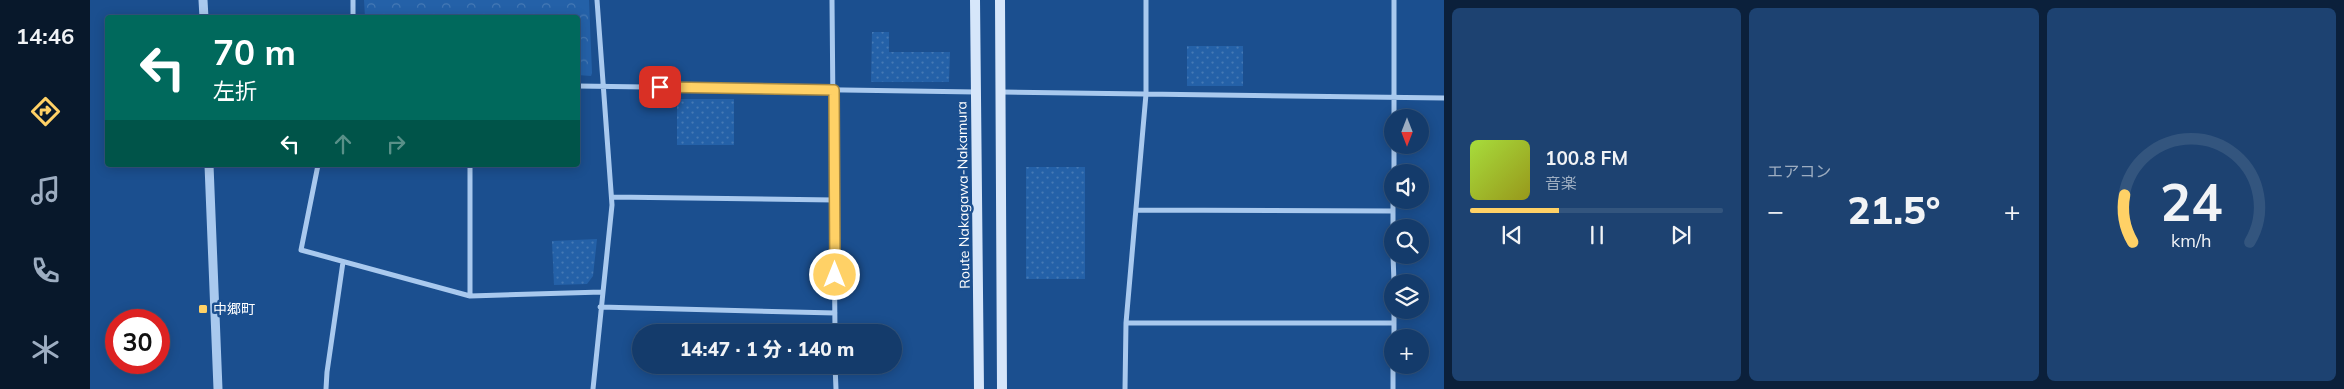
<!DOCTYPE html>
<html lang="ja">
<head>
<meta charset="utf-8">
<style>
  :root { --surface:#143b6b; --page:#1d4271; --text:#f1f3f6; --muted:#9dadc1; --line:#33557e; --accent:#ffd166 }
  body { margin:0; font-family:Mulish,"Noto Sans JP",sans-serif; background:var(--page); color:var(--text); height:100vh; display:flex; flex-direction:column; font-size:19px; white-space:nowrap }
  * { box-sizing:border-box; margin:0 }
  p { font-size:16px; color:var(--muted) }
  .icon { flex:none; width:28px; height:28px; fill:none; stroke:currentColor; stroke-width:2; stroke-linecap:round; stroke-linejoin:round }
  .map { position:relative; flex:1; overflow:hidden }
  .drawer { display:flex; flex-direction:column; gap:8px; padding:8px; background:#0b203b; width:900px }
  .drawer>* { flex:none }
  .guide { position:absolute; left:15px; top:15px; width:475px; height:152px; border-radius:5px; box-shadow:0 2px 12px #0003,0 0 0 1px var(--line); background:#00695c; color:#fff; overflow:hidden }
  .needle { width:32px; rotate:180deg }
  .tools { position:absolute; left:1294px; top:109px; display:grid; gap:10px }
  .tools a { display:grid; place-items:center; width:45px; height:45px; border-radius:50%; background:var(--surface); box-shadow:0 2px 12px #0003,0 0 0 1px var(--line); font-size:25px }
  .speed { position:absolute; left:15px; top:309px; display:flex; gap:10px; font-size:25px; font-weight:700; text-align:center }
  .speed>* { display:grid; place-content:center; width:65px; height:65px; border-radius:50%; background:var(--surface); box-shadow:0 2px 12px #0003,0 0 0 1px var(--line); line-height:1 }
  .speed .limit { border:8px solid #d22; background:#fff; color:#111 }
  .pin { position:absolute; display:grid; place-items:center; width:42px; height:42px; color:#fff; margin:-21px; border-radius:10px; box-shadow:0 2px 8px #0006 }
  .me { position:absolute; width:55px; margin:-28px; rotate:0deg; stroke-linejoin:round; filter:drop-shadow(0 0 4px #0008) }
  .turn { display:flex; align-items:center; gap:18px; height:105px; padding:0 25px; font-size:22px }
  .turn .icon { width:65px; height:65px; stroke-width:2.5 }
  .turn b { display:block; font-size:35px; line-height:42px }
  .lanes { display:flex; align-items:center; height:48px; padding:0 25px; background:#0003; justify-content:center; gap:25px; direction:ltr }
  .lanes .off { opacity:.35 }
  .big { font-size:38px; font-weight:800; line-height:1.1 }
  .drawer .tile { flex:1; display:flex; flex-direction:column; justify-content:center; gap:8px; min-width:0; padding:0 18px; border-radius:8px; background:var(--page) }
  .drawer .dial { align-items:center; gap:0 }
  .dial svg { height:130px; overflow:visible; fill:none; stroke:var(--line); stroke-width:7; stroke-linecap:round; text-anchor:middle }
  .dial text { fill:var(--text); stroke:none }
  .song { display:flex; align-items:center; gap:15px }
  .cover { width:60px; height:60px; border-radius:8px; background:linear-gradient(135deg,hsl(80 70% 55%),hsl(60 70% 35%)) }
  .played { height:5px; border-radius:2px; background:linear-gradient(90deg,var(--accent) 35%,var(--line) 35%) }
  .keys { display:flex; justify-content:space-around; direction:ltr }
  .heat { display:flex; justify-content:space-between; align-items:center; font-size:28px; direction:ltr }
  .drawer .tiles { flex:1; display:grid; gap:8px; grid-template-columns:repeat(3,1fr) }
  .trip { position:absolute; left:542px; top:324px; width:270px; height:50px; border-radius:25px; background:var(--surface); box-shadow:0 2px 12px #0003,0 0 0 1px var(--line); font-weight:800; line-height:50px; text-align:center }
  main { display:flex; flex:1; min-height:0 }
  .dock { display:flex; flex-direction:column; width:90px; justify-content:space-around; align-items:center; background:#08182b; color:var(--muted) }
  .dock .icon { width:35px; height:35px }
  .dock .current { color:var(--accent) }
  .dock b { font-size:22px; color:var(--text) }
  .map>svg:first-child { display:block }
  .forest { fill:url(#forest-crowns) }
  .garden { fill:url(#garden-dots) }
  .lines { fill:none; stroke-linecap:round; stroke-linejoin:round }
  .minor { stroke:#a9c9ee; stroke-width:5 }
  .tertiary { stroke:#a9c9ee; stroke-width:9 }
  .secondary { stroke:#d6e6fa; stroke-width:10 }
  .route-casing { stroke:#a68842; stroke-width:12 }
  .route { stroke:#ffd166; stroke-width:9 }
  .poi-dot { fill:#ffd166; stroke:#1b4f8f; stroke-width:2 }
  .labels { text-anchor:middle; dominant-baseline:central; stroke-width:5; stroke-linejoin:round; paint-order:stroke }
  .street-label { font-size:14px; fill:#fff; stroke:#1b4f8f }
  .poi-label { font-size:14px; fill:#fff; stroke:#1b4f8f; text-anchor:start }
</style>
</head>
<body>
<main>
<nav class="dock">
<b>14:46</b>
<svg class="icon current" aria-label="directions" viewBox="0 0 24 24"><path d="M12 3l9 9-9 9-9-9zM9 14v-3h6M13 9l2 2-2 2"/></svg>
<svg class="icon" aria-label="music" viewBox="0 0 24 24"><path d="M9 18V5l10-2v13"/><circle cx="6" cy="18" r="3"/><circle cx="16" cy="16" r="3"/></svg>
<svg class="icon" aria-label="phone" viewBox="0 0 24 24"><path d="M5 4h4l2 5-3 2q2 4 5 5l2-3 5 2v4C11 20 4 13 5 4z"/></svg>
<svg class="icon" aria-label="climate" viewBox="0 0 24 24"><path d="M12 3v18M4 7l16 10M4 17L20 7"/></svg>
</nav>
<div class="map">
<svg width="1354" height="389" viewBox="0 0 1354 389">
  <defs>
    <pattern id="forest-crowns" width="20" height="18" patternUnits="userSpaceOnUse" patternTransform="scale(1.25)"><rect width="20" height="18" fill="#2461a8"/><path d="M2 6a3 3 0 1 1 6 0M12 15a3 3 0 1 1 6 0" fill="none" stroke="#4579b5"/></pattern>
    <pattern id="garden-dots" width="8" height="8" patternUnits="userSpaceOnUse" patternTransform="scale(1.25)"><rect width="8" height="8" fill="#2461a8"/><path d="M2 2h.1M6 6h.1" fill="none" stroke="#4579b5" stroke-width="1.8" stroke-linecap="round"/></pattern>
  </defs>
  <rect width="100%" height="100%" fill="#1b4f8f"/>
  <path class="forest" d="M274,0H499L502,73L501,76L488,75V18L275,17Z"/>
  <path class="garden" d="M782,32H799V52H860L859,82H781Z
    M1097,46H1153V86H1097Z
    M587,99H644V145H587Z
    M936,167H995V279H936Z
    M507,239L503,276L497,284L464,285L462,241Z"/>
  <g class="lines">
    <path class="minor" d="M263,0V18
      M742,0L745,332
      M488,86L886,92
      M912,92L1354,98
      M1304,118V0
      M228,165L211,250L380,296L512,292
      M1304,172V145
      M522,197L744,200
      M1046,210L1303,211
      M1303,228V200
      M1303,255L1304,282
      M380,296V165
      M510,307L745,313
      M1036,323H1304
      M1304,338V310
      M745,365L746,389
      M236,389L237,372L253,262
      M503,389L522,205L507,0
      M1035,389L1036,323L1056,94V0
      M1303,389V365"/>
    <path class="tertiary" d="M113,0L114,18
      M119,165L128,389"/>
    <path class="secondary" d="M885,0L889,389
      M910,0L912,389"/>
  </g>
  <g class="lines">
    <g class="route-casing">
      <path id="route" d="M570,87L744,90L745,275"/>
    </g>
    <use href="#route" class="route"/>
  </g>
  <rect class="poi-dot" x="108" y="304" width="10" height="10" rx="2.5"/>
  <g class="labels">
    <g class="street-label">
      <text transform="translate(873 195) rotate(-91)">Route Nakagawa-Nakamura</text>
    </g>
    <g class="poi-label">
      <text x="123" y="309">中郷町</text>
    </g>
  </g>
</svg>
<div class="tools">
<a><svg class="needle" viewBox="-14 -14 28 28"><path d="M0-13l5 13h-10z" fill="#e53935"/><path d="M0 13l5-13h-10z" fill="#9dadc1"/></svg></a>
<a><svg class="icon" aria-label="sound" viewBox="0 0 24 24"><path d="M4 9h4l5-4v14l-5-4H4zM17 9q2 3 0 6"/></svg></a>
<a><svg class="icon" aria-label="search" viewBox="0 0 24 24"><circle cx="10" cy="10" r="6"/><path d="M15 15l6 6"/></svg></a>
<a><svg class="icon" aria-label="layers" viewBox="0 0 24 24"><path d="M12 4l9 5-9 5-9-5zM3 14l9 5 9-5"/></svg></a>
<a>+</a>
</div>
<div class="speed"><div class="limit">30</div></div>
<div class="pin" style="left:570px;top:87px;background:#d93025"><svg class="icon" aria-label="arrive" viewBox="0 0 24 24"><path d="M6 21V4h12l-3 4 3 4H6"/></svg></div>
<svg class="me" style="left:745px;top:275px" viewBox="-20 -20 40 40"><circle r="17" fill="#ffd166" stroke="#fff" stroke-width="3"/><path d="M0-11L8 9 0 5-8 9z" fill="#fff"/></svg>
<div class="trip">14:47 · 1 分 · 140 m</div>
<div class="guide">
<div class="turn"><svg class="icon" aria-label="left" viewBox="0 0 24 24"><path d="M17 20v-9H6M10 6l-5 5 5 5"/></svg><div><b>70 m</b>左折</div></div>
<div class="lanes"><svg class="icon" aria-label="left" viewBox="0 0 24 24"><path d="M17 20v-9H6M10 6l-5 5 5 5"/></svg><svg class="icon off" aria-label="ahead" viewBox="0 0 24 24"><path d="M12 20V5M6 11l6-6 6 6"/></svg><svg class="icon off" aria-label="right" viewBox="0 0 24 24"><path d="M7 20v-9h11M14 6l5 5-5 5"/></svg></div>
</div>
</div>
<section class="drawer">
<div class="tiles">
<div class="tile">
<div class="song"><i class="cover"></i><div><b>100.8 FM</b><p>音楽</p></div></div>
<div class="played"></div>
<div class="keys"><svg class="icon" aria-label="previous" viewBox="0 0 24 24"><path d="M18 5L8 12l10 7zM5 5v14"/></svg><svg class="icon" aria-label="pause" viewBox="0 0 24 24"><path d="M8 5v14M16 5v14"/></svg><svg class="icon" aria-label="next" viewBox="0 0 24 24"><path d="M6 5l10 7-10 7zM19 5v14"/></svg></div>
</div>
<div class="tile"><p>エアコン</p>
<div class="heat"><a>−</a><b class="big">21.5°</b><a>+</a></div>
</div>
<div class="tile dial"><svg viewBox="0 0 100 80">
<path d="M14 69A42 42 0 1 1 86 69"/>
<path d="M14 69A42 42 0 0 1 9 40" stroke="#ffd166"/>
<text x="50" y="56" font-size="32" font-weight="700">24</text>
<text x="50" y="72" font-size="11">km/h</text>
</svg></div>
</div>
</section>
</main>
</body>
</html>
